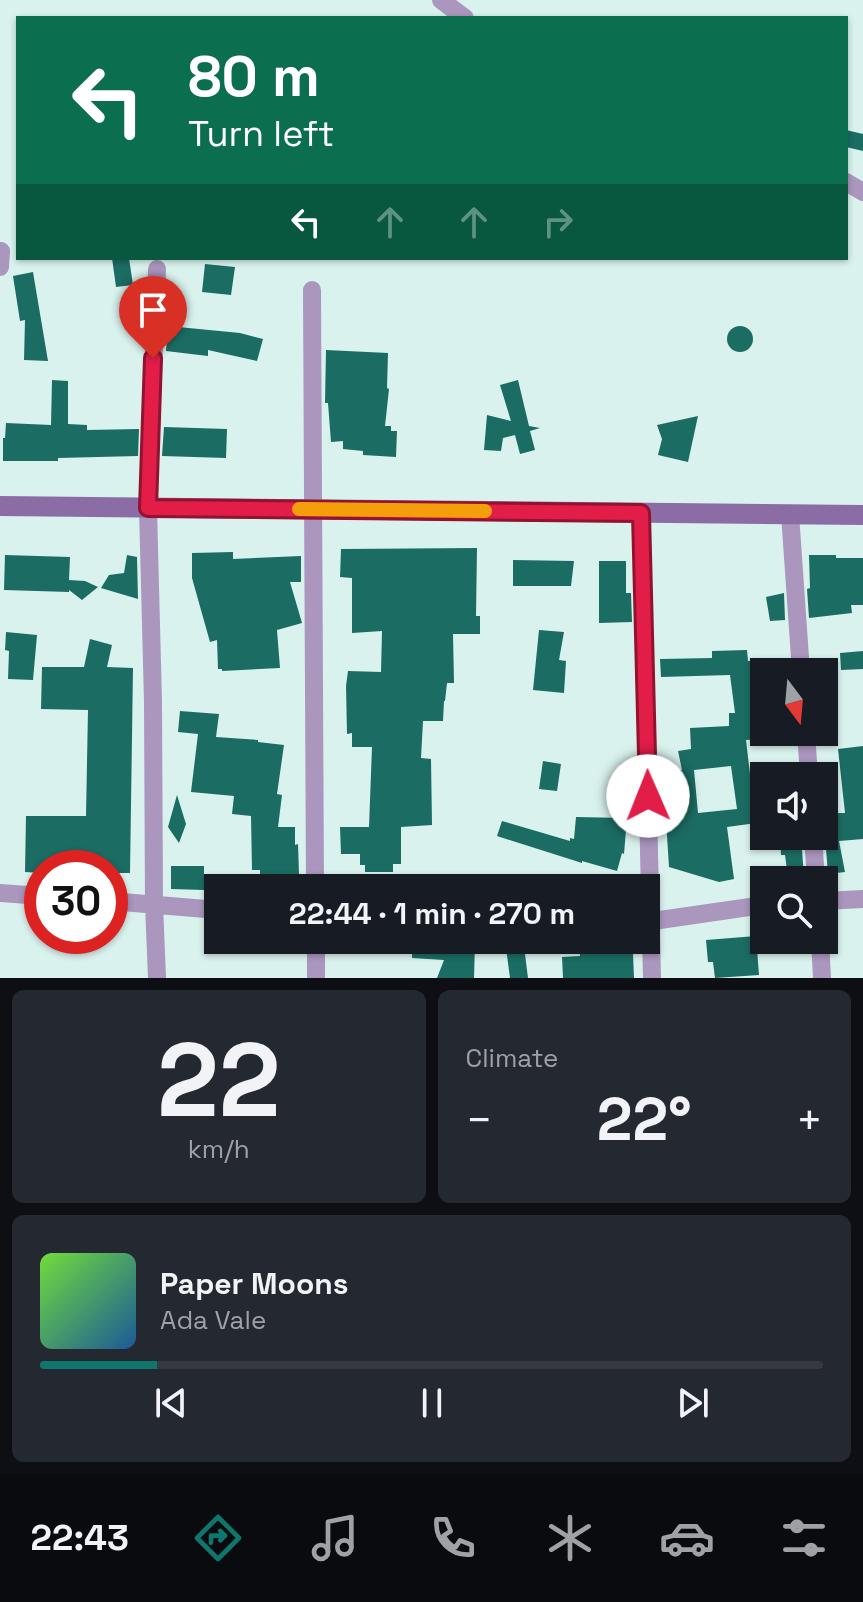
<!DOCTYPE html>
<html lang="en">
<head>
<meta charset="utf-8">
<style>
  :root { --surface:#171b24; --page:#242831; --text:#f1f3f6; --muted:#9ea1a6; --line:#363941; --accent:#0f766e }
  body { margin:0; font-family:"Space Grotesk",sans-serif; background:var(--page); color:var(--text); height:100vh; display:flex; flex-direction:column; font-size:30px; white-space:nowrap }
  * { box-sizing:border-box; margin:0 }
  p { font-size:26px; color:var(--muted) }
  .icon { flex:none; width:44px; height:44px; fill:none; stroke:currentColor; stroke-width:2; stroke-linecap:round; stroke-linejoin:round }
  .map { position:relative; height:978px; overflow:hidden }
  .details { display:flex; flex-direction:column; gap:12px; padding:12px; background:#0d0f14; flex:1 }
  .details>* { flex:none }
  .top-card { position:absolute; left:16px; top:16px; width:832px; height:244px; border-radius:0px; box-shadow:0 2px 6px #0004; background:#0b6e4f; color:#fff; overflow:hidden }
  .needle { width:52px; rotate:164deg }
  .fabs { position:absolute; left:750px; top:658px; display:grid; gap:16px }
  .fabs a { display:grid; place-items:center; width:88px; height:88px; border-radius:0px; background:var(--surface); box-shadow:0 2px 6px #0004; font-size:40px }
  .speed { position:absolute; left:24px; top:850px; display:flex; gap:16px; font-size:40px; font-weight:700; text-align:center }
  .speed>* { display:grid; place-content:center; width:104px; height:104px; border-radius:50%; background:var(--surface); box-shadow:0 2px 6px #0004; line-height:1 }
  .speed .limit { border:12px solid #d22; background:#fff; color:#111 }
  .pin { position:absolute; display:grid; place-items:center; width:68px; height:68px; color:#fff; margin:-82px -34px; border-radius:50% 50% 50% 0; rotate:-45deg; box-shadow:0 0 8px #0007 }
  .pin .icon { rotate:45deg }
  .me { position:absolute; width:88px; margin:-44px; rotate:359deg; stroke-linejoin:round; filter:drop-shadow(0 0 6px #0008) }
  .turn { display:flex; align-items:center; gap:28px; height:168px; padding:0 40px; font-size:36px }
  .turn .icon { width:104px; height:104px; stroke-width:2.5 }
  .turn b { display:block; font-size:56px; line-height:68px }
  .lanes { display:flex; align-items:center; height:76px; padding:0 40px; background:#0003; justify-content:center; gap:40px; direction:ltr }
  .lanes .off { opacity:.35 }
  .big { font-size:60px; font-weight:700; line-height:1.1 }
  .details .card { flex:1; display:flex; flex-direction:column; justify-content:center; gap:12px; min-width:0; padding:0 28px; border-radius:12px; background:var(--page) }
  .details .dial { align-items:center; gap:0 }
  .dial b { font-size:104px; line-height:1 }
  .song { display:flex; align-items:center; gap:24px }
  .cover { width:96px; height:96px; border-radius:12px; background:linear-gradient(135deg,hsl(100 70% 55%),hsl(210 70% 35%)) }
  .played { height:8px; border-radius:4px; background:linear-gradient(90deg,var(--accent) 15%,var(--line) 15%) }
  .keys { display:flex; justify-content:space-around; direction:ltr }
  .heat { display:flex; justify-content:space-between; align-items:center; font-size:44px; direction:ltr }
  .details .tiles { flex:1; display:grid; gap:12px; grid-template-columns:1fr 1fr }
  .card:last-child { grid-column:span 2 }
  .trip { position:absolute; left:204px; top:874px; width:456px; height:80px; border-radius:0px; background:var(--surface); box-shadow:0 2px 6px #0004; font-weight:700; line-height:80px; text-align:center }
  .tabs { display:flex; height:128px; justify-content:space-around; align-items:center; background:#090b0e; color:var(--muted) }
  .tabs .icon { width:56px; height:56px }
  .tabs .current { color:var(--accent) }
  .tabs b { font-size:36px; color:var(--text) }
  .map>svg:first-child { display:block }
  .building { fill:#1b6c63; fill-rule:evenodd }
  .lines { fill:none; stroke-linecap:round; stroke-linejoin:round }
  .street { stroke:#ab96bd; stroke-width:18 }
  .secondary { stroke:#8b6ca5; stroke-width:20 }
  .route-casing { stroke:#92132f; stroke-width:20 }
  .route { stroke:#e11d48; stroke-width:14 }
  .slow { stroke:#f59e0b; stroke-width:14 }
</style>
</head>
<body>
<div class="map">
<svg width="863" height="978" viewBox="0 0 863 978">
  <rect width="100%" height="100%" fill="#d9f2ee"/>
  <path class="building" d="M846,130L863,134V151L846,147Z
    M112,258H129L133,285L116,287Z
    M205,264L235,267L231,295L202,292Z
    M33,272L35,284L48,361L24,360L25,320L20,321L13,276Z
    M727 339a13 13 0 1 1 26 0a13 13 0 1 1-26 0Z
    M168,326L240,333L263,339L257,361L208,350V356L166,351Z
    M326,350L388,353L387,388L389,389L385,426H391V431H397L396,457L363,455V451L343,449V441L331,442L328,403H325Z
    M52,380L68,381V424L87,425V430L139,429L138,456L58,458V461H3V438H5L6,423L51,425Z
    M518,380L529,426L540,428L530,431L535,450L520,454L515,435L503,438L501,451L484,450L487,415L511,421L500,385Z
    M698,416L688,462L658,455L662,439L657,425Z
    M164,427L227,429L226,458L162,456Z
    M477,548L476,616H480V634H453L454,683H447L445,701H444L443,721H423L421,758L431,759L432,825L401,827V864H393V872H365V865H360V854H341L340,827H369L372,747H352V733L347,734L346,686L348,671L381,672L382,631L352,633V578L340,577L341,549Z
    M233,552V559L301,556V582H290L302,623L277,630L280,668L222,671V669H218L217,640L210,642L192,578V553Z
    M5,555L70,557L69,580L85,581L98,587L82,600L69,590V592L4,590Z
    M127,555L137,557L138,599L101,588L109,575L124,573Z
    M809,555H836V558H863V605H851L852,613L809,618L807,589L810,588Z
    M513,560L574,561L571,586H513Z
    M599,561H626V593H631L632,622L599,623Z
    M784,593L785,620L770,621L766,597Z
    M539,630L564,632L559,660L566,661L564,693L533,690Z
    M6,632L37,635L33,680L8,679L9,651L5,650Z
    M90,639L112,645L107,667L133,668L130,873H110V868H42V873L25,872L26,816H86L88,710L41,709L42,667H84Z
    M747,650L748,661L764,660V739L746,740L754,808L764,807V822L727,827L734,879L719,882L669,867L666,820H670V815L680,814L675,770H682L678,751L691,749L690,728L729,726V713H735L730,675L661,677L660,659L712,658V651ZM731,766L737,809L698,813L694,770Z
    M863,651V669L841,670L840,653Z
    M180,711L219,714L216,737L258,740V742L284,745L277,794L282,795L278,827H295V845L298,844L299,874L260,875V870H252L251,816L232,814L234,796L191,792L198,734L178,732Z
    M863,746V839L839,841L845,872L828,874L825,836H831L830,813H845L838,749Z
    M543,761L561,764L557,791L539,789Z
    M177,795L186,824L179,843L168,827Z
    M576,817L627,818L624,854L622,853L617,871L582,861V863L497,836L502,821L570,841V838L574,839Z
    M780,836H801L804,877L788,878L785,855H781Z
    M171,866H204V890L171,889Z
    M756,936L759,975L715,978L713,962H708L706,940Z
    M475,943L474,978H437L444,960L412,958V947Z
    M617,944L618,953H633L634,978H563L562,957L580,956L579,945Z
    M524,946L528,978H510L506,948Z"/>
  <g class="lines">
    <path class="street" d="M441,0L465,18
      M846,182L863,192
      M0,267L1,251
      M157,269L148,508L153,702L154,904L157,978
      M312,290L315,888
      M641,513L652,978
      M790,514L801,672
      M806,732L809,776
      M813,836L816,880
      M0,893L42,896
      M110,901L218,910
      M824,901L863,899
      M646,922L764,905
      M316,940V978
      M820,940L822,978"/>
    <path class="secondary" d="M0,506L863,515"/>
  </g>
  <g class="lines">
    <g class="route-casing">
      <path id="route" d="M153,358L148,508L641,513L648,796"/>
    </g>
    <use href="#route" class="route"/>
    <path class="slow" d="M299,509L485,511"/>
  </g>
</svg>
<div class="fabs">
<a><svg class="needle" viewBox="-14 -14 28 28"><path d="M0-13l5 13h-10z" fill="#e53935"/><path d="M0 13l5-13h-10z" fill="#9ea1a6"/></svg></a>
<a><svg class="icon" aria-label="sound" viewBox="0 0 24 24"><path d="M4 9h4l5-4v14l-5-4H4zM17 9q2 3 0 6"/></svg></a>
<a><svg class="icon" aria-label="search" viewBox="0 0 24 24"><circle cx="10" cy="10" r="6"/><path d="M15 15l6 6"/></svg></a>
</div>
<div class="speed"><div class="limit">30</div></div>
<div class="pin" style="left:153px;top:358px;background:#d93025"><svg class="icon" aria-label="arrive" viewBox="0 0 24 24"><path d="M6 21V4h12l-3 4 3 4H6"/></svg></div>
<svg class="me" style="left:648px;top:796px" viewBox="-20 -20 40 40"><circle r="19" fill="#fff"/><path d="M0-13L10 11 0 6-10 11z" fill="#e11d48"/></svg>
<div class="trip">22:44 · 1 min · 270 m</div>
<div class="top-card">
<div class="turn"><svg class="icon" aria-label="left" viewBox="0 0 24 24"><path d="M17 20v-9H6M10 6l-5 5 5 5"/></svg><div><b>80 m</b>Turn left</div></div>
<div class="lanes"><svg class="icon" aria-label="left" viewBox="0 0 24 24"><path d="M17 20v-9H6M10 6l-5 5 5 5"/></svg><svg class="icon off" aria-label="ahead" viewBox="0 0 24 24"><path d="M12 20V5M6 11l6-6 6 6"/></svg><svg class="icon off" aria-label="ahead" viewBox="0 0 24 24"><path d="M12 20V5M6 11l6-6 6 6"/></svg><svg class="icon off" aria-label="right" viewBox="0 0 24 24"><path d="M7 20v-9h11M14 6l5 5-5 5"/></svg></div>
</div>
</div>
<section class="details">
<div class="tiles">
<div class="card dial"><b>22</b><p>km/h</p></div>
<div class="card"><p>Climate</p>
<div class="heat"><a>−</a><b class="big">22°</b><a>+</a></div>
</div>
<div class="card">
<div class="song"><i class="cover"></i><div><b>Paper Moons</b><p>Ada Vale</p></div></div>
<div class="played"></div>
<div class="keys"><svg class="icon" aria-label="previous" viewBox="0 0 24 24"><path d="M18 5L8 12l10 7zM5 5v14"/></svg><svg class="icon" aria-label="pause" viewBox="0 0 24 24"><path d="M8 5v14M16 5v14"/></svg><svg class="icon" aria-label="next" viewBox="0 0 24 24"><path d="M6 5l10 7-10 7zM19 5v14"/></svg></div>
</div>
</div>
</section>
<nav class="tabs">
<b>22:43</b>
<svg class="icon current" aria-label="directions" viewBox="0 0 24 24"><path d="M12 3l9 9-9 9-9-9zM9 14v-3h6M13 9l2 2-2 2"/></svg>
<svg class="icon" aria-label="music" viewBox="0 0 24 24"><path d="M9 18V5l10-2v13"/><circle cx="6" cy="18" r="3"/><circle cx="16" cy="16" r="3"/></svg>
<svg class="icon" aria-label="phone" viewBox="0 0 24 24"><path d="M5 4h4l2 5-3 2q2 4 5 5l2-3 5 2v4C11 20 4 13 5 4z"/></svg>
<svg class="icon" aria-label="climate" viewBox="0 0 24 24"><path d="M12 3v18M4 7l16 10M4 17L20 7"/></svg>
<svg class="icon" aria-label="car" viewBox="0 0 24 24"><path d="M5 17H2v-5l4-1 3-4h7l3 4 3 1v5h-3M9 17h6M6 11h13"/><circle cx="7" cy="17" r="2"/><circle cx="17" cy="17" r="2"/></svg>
<svg class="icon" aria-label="filters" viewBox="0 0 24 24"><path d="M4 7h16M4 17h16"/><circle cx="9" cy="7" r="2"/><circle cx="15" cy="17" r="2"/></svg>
</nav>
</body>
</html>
